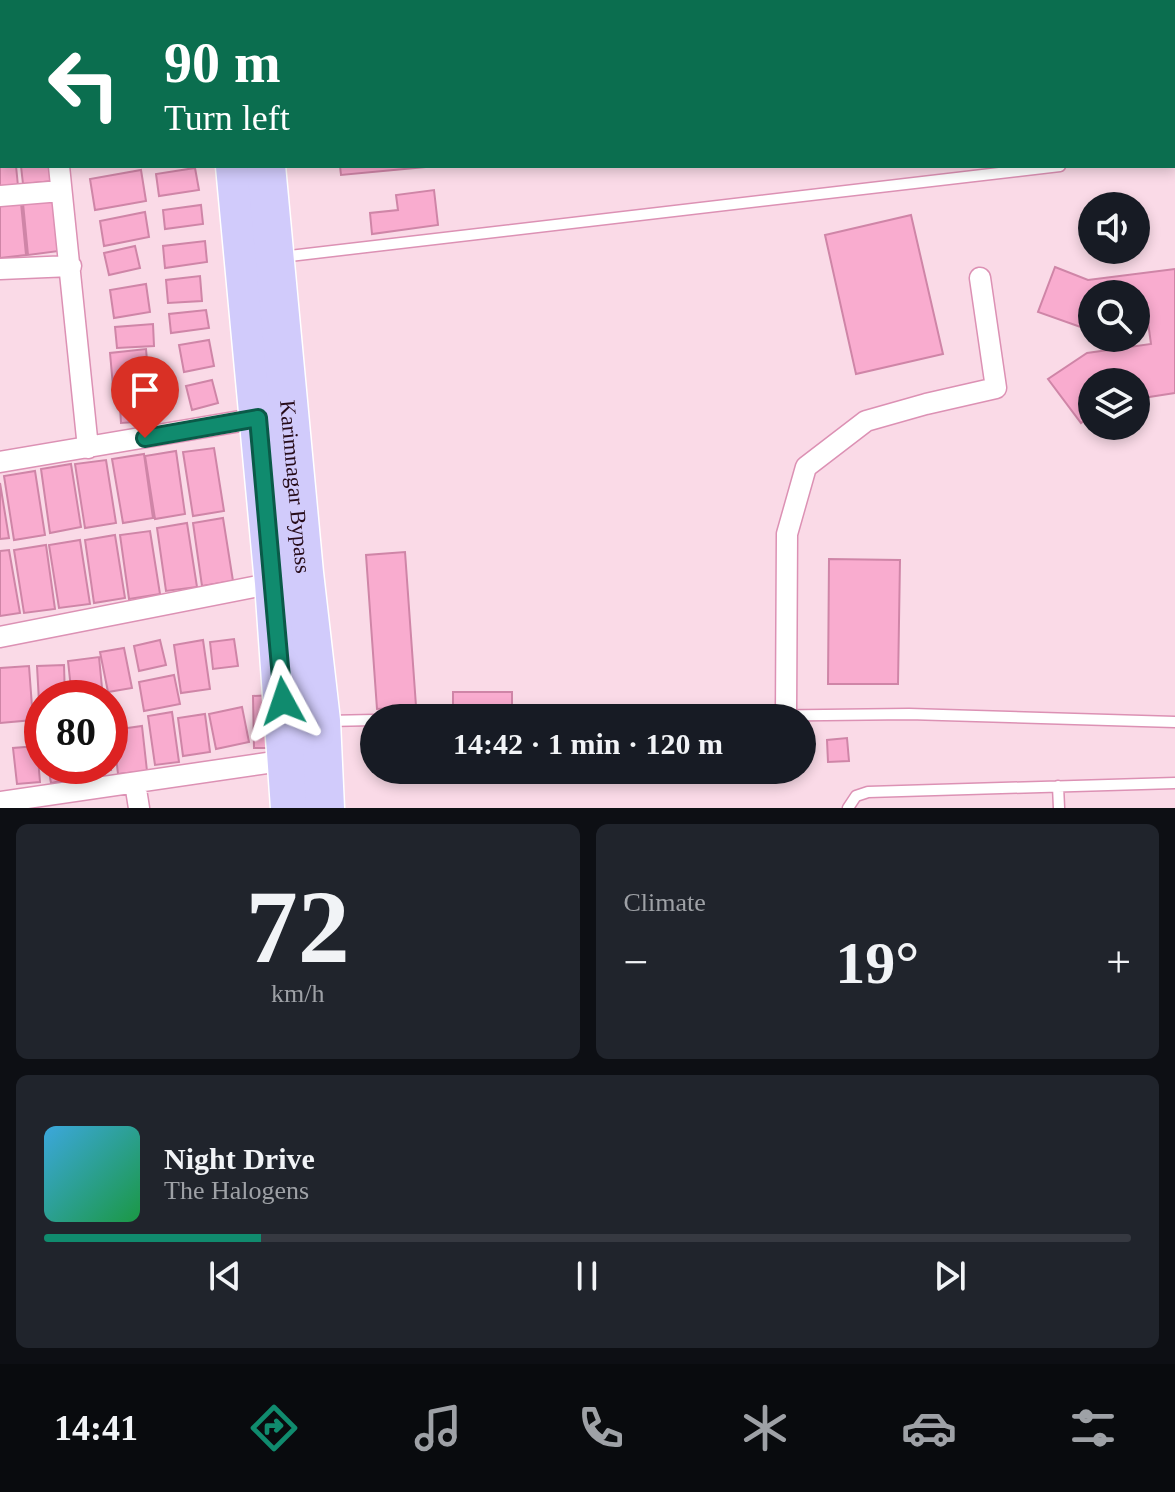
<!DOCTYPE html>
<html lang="en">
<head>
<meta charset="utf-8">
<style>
  :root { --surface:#171b24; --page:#20242c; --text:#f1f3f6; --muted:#9ea1a6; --line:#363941; --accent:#108b6e }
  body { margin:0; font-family:"Times New Roman",serif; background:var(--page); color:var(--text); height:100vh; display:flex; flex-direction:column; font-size:30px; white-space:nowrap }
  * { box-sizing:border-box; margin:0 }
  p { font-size:26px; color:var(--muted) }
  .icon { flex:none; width:44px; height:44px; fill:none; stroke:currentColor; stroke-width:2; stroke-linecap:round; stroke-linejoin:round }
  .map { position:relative; height:808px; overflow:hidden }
  .panel { display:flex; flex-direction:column; gap:16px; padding:16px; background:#0d0f14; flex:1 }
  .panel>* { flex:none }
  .top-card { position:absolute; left:0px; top:0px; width:1176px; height:168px; box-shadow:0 4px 12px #0003; background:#0b6e4f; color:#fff; overflow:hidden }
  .tools { position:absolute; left:1078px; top:192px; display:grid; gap:16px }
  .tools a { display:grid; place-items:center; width:72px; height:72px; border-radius:50%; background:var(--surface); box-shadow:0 4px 12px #0003; font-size:40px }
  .speed { position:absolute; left:24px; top:680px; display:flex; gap:16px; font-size:40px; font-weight:700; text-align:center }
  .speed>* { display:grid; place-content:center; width:104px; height:104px; border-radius:50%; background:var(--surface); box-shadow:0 4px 12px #0003; line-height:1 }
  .speed .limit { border:12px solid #d22; background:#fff; color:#111 }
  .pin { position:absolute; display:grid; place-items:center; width:68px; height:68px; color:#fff; margin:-82px -34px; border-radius:50% 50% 50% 0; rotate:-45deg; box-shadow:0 0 8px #0007 }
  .pin .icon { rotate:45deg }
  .me { position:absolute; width:88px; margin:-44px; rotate:355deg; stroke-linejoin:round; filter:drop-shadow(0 0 6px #0008) }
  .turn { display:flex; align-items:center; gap:28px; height:168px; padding:0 32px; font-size:36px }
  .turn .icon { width:104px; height:104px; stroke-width:2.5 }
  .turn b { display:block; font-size:56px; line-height:68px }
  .big { font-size:60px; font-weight:600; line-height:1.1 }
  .panel .widget { flex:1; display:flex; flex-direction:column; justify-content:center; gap:12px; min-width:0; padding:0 28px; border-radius:12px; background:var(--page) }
  .panel .dial { align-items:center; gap:0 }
  .dial b { font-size:104px; line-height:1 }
  .song { display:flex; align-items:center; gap:24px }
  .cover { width:96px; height:96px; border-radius:12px; background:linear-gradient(135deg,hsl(200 70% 55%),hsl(140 70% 35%)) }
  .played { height:8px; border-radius:4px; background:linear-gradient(90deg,var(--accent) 20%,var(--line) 20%) }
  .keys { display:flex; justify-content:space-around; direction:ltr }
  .heat { display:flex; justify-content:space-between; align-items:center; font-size:44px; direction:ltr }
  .panel .tiles { flex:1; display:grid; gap:16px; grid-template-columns:1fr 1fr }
  .widget:last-child { grid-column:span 2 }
  .trip { position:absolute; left:360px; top:704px; width:456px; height:80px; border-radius:40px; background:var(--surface); box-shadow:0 4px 12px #0003; font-weight:600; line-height:80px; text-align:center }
  .tabs { display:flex; height:128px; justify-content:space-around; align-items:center; background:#090b0e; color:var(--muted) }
  .tabs .icon { width:56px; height:56px }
  .tabs .current { color:var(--accent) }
  .tabs b { font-size:36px; color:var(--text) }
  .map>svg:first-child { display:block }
  .building { fill:#f9accf; stroke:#cf85a7; stroke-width:2 }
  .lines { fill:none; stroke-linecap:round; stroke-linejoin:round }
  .lane-casing { stroke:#dc91b4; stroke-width:13 }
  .street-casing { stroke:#dc91b4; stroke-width:23 }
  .highway-casing { stroke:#fff; stroke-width:41 }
  .lane { stroke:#fff; stroke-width:10 }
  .street { stroke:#fff; stroke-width:20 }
  .highway { stroke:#d1cbfb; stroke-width:38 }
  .route-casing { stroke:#0a5a48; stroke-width:20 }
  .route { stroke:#108b6e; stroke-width:14 }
  .labels { text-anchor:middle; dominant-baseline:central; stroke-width:8; stroke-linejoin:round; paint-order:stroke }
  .street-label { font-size:22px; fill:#260b19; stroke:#fadae7 }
</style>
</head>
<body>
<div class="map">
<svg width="1175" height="808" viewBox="0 0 1175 808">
  <rect width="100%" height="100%" fill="#fadae7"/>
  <path class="building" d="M2,135V166H16L18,186L0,188V136Z
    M21,166H53L54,181L23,184Z
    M340,166H425V167L341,175Z
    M195,168L199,190L159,196L156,174Z
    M141,170L146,201L95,210L90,179Z
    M434,190L438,225L372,234L370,213L398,210L396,195Z
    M54,200L59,251L28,255L23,203Z
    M21,203L26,255L0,258V205Z
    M201,205L203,224L165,229L163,210Z
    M145,212L149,237L104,246L100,221Z
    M911,215L943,354L856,374L825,235Z
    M205,241L207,262L165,268L163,246Z
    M135,246L140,268L109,275L104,253Z
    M1055,267L1088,280L1175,269V393L1136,399V382H1092V415L1081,423L1048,379L1087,353L1151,344L1148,322L1136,324V294H1092V331L1038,312Z
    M200,276L202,301L168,303L166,280Z
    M146,284L150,312L114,318L110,290Z
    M206,310L209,328L171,333L169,314Z
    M153,324L154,346L117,348L115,327Z
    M209,340L214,366L184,372L179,345Z
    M146,349L149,383L113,386L110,353Z
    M212,380L218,403L192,410L186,386Z
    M149,389L150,421L121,423L119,390Z
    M214,448L224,511L193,516L183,452Z
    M176,451L185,514L155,519L145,456Z
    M144,454L153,518L123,523L112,459Z
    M106,460L116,523L85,528L75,464Z
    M71,464L81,527L50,533L41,469Z
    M35,471L45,535L14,540L4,476Z
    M0,483L9,538L0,539Z
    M223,518L233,581L202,586L193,523Z
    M187,523L197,587L166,591L157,528Z
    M150,531L160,594L129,599L120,535Z
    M115,535L125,598L94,603L85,540Z
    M80,540L90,604L59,608L49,545Z
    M46,545L55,609L24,613L14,550Z
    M9,550L20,613L0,616V551Z
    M405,552L416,706L377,709L366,555Z
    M829,559L900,560L898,684H828Z
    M234,639L238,666L213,669L210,642Z
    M160,640L166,665L139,671L134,646Z
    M203,640L210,689L181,693L174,645Z
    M124,648L132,688L108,692L100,652Z
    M99,657L103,698H72L68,661Z
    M64,665L65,698H42V719L40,720L37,666Z
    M29,666L33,720L0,723V668Z
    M174,675L180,704L144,711L139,682Z
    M453,692H512V709L453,710Z
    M273,695L275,748H254L253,696Z
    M242,707L249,742L216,749L209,714Z
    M172,712L179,762L155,765L148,716Z
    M205,714L210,752L183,756L178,718Z
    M142,726L147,771L118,774L113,730Z
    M847,738L849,761L828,762L827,740Z
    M37,746L40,782L17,784L13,748Z
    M110,761L111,770L85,773L84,766H110Z
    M48,766H73L75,778L51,783Z"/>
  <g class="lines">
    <g class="lane-casing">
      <path id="lane" d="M1174,153H1175
        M281,257L1060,166
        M570,718L909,714L1175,722
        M327,721L374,720
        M1058,786L1059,808
        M848,808L856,796L868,792L1175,783"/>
    </g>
    <g class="street-casing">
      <path id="street" d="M42,0V2
        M0,96H2
        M59,166L88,448
        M0,196L61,191
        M0,269L71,266
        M0,462L258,418
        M0,637L274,583
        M786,715L787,534L806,467L866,421L926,404L996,388L980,278
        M135,783L139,808
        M0,802L288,760"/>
    </g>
    <g class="highway-casing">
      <g id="highway">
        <path d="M218,0V2"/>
        <path d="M250,0V2"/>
        <path d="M235,166L274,583L290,808"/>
        <path id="s1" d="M266,166L304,573L321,721L325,808"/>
      </g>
    </g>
    <use href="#lane" class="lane"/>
    <use href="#street" class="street"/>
    <use href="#highway" class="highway"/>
  </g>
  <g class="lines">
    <g class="route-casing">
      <path id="route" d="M145,438L258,418L283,701"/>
    </g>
    <use href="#route" class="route"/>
  </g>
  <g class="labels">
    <g class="street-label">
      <text stroke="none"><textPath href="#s1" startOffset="322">Karimnagar Bypass</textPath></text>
    </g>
  </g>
</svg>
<div class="tools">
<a><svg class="icon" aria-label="sound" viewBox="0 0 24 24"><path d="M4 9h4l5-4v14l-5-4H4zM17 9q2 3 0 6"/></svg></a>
<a><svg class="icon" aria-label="search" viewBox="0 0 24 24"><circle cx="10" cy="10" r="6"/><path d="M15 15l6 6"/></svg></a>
<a><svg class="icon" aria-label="layers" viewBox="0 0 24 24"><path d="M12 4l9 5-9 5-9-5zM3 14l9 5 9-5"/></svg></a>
</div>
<div class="speed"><div class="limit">80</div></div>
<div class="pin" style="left:145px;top:438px;background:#d93025"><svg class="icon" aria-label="arrive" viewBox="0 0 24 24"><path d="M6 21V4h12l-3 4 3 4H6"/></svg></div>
<svg class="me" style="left:283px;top:701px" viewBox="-20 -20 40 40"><path d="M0-17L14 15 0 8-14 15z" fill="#108b6e" stroke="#fff" stroke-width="4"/></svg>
<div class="trip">14:42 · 1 min · 120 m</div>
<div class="top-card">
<div class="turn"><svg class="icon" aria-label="left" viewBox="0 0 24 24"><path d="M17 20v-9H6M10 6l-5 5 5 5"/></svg><div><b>90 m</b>Turn left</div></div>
</div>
</div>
<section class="panel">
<div class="tiles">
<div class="widget dial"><b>72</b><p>km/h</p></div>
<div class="widget"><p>Climate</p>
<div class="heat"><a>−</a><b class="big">19°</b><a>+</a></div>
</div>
<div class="widget">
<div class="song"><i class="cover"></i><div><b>Night Drive</b><p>The Halogens</p></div></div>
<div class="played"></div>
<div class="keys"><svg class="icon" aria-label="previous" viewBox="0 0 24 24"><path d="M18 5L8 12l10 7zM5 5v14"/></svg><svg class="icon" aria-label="pause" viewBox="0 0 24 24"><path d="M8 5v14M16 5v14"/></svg><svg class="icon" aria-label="next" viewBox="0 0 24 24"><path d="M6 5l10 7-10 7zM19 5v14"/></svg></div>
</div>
</div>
</section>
<nav class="tabs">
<b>14:41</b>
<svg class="icon current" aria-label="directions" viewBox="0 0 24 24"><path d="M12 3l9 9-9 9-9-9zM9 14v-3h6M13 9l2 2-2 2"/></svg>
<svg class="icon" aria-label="music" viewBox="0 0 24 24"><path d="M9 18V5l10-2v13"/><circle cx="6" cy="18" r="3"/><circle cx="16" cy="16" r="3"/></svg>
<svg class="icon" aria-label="phone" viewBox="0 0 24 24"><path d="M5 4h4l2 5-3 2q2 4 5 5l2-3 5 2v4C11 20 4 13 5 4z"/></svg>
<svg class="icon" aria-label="climate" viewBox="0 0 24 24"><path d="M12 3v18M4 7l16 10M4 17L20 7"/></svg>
<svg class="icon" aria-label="car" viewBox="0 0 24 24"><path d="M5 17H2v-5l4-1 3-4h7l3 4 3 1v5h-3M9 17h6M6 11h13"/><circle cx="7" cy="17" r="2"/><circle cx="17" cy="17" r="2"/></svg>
<svg class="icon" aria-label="filters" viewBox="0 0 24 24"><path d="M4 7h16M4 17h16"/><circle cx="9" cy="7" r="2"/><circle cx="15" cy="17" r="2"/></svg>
</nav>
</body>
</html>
